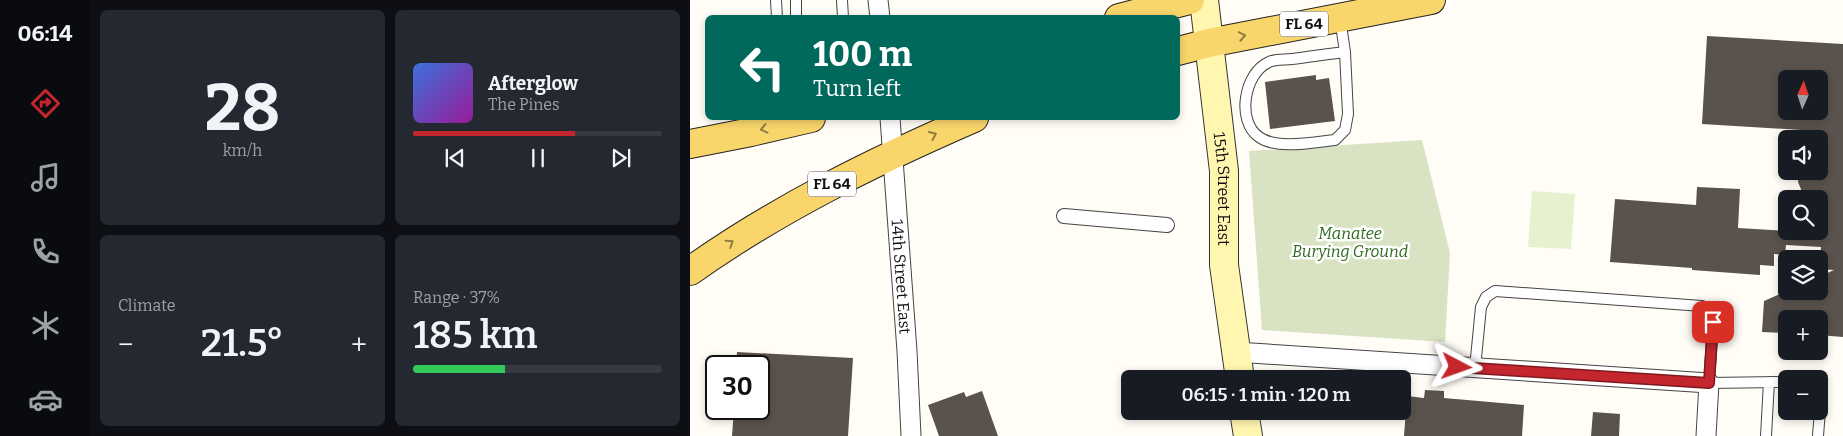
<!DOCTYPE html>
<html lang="en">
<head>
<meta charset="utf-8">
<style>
  :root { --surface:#171b24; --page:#242831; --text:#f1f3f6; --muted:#9ea1a6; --line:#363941; --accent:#c4262e }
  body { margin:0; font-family:Bitter,serif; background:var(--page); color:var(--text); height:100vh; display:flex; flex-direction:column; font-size:19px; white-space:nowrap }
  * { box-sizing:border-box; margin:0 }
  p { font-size:16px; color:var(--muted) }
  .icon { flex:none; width:28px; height:28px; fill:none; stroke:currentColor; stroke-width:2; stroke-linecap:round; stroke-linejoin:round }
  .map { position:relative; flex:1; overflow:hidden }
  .panel { display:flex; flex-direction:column; gap:10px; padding:10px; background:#0d0f14; width:600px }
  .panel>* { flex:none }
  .hud { position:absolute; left:15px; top:15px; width:475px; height:105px; border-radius:8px; box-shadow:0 2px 8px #0003; background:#00695c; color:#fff; overflow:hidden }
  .needle { width:32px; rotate:3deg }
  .fabs { position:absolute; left:1088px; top:70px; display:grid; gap:10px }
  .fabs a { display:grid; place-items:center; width:50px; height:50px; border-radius:8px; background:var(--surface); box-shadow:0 2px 8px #0003; font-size:25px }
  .speed { position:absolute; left:15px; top:355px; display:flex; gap:10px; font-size:25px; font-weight:700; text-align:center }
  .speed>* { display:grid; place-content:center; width:65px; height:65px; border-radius:50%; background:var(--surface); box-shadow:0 2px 8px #0003; line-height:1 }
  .speed .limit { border:2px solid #111; border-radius:8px; background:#fff; color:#111 }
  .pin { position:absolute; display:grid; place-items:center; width:42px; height:42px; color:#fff; margin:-21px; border-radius:10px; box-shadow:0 2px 8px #0006 }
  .me { position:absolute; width:55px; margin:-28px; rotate:94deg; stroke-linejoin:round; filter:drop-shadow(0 0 4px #0008) }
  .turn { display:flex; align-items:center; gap:18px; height:105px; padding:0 25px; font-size:22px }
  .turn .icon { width:65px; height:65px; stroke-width:2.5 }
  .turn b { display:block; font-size:35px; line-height:42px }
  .big { font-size:38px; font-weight:600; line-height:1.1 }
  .panel .card { flex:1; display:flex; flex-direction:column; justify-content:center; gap:8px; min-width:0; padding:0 18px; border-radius:8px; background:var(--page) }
  .panel .dial { align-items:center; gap:0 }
  .dial b { font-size:65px; line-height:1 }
  .song { display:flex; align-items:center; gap:15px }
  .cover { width:60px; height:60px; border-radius:8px; background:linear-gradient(135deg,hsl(220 70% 55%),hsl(300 70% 35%)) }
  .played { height:5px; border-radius:2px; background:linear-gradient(90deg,var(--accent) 65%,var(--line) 65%) }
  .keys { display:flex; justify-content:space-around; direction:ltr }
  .heat { display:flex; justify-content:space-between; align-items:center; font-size:28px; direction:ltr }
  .charge { height:8px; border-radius:4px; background:linear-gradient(90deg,#34c759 37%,var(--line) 0) }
  .panel .tiles { flex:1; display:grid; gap:10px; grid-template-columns:repeat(2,1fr) }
  .trip { position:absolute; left:431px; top:370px; width:290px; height:50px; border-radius:8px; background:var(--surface); box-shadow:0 2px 8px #0003; font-weight:600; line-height:50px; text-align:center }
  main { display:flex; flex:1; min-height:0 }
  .menu { display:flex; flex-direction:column; width:90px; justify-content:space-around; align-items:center; background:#090b0e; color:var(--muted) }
  .menu .icon { width:35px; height:35px }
  .menu .selected { color:var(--accent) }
  .menu b { font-size:22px; color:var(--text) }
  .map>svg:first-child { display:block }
  .cemetery { fill:#d9e3c4 }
  .pitch { fill:#e6f2cf }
  .building { fill:#5a524d; fill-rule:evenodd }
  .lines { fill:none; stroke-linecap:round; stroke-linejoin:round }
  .service-casing { stroke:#444; stroke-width:12 }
  .pedestrian-casing { stroke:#444; stroke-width:16 }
  .minor-casing { stroke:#444; stroke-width:21 }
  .secondary-casing { stroke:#333; stroke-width:30 }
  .primary-casing { stroke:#222; stroke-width:30 }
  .service { stroke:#fff; stroke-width:10 }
  .pedestrian { stroke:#fff; stroke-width:14 }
  .minor { stroke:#fff; stroke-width:19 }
  .secondary { stroke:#fff6b0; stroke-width:28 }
  .primary { stroke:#f9d66b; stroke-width:28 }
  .oneway { stroke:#917d42 }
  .route-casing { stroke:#7f191e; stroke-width:12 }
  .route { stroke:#c4262e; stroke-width:9 }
  .labels { text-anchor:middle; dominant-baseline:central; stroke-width:5; stroke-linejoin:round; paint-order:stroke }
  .shield { fill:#fff; stroke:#585858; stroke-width:1 }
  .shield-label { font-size:15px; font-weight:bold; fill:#111 }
  .street-label { font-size:16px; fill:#111; stroke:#fff }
  .park-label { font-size:16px; font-style:italic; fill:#2f6b1f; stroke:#fff }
</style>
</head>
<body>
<main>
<nav class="menu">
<b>06:14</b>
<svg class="icon selected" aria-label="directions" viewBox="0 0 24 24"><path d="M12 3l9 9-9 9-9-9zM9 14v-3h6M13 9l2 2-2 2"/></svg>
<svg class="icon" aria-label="music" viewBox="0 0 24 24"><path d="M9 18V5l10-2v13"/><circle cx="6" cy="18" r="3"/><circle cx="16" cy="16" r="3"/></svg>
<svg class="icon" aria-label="phone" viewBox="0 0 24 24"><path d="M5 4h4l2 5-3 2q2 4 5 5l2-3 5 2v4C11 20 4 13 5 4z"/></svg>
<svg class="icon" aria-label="climate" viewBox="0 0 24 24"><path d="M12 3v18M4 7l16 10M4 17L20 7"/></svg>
<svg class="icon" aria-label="car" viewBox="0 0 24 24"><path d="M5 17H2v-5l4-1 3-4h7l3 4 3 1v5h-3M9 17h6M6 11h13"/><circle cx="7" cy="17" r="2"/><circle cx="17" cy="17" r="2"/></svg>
</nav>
<section class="panel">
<div class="tiles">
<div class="card dial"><b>28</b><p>km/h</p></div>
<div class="card">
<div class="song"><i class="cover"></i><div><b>Afterglow</b><p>The Pines</p></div></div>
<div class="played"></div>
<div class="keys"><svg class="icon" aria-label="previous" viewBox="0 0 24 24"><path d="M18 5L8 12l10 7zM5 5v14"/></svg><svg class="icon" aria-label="pause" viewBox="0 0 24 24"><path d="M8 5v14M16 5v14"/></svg><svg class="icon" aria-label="next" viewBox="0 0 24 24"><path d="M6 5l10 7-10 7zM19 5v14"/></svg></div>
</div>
<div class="card"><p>Climate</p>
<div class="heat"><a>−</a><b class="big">21.5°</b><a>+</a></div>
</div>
<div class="card"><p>Range · 37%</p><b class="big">185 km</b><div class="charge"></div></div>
</div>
</section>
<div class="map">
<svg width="1153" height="436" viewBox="0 0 1153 436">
  <rect width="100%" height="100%" fill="#fffdf5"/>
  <path class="cemetery" d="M732,140L760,253L755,342L572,330L559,151Z"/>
  <path class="pitch" d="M842,191L885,194L881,249L838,247Z"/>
  <path class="building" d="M1017,36L1153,44V337L1129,335V319H1096V333L1072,332L1074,301L1097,291H1129V277L1144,270L1130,269L1131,247L1096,245L1095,255L1084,254V266L1070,265V275L1002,270V268L920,262L925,199L1006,205L1007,187L1050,189L1048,228L1129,233V199H1115L1108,182V171H1129V139H1110L1111,130L1012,124ZM1096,79H1129V111H1096Z
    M626,75V80L639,78L645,121L580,129L575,82Z
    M47,352L163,358L158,436H42L44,409H69V366H46Z
    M735,390L754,391V398L834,405L832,436H714L717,396L734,398Z
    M292,391L308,436H249L238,405L274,392L276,397Z
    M903,412L930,414L929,436H901Z"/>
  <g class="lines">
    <g class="service-casing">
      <path id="service" d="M86,0L87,18
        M106,0V18
        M152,0L153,18
        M650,18L655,52C637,54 619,57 602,59C595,60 585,59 579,62C554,73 546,121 569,137C587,150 624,142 645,140L655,130L658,114L655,52
        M785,368L791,307L796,297L805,291L1012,306L1020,312L1023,323L1019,383L1096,382
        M1076,436L1079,382
        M1128,436L1131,397L1129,391"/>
    </g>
    <g class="pedestrian-casing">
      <path id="pedestrian" d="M374,216L477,225"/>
    </g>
    <g class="minor-casing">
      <g id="minor">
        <path d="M188,0L190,18"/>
        <path id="s1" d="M200,118L217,351L221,436"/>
        <path d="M546,352L1019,383L1016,436"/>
      </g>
    </g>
    <g class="secondary-casing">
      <g id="secondary">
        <path id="s2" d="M514,0L534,171V265L550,379"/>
        <path d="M554,411L558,436"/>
      </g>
    </g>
    <g class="primary-casing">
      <path id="primary" d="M429,18L500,0
        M488,51L519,43L741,0
        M0,144L61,132L121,118
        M0,271C89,208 185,161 284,118"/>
    </g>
    <use href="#service" class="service"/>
    <use href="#pedestrian" class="pedestrian"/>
    <use href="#minor" class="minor"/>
    <use href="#secondary" class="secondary"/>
    <use href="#primary" class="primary"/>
  </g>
  <defs><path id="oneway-chevron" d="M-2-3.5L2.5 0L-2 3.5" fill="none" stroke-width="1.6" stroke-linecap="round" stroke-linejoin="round" transform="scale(1.25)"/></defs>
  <g class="oneway">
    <use href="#oneway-chevron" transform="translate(552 36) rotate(-11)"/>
    <use href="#oneway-chevron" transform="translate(74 129) rotate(167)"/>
    <use href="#oneway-chevron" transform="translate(243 135) rotate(-24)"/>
    <use href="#oneway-chevron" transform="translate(40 243) rotate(-33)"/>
  </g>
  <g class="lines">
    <g class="route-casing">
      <path id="route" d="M767,367L1019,383L1023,322"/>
    </g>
    <use href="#route" class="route"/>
  </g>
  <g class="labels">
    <g class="shield">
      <rect x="590" y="11.5" width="48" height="25" rx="4"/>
      <rect x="118" y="171.5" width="48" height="25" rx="4"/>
    </g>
    <g class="shield-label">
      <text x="614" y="24">FL 64</text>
      <text x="142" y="184">FL 64</text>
    </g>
    <g class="street-label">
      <text stroke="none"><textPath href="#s2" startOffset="190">15th Street East</textPath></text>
      <text stroke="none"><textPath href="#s1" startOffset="159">14th Street East</textPath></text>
    </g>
    <g class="park-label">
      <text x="660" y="233">Manatee<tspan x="660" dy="18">Burying Ground</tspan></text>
    </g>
  </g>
</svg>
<div class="fabs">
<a><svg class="needle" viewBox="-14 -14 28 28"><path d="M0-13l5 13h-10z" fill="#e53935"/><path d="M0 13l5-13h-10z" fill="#9ea1a6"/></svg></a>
<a><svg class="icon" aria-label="sound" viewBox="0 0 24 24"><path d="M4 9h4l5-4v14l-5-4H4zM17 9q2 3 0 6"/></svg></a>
<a><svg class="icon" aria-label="search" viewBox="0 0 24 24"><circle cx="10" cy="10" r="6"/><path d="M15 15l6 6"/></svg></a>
<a><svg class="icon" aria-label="layers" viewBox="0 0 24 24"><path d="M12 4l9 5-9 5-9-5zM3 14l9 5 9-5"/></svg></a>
<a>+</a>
<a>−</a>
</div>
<div class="speed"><div class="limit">30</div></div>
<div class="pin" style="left:1023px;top:322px;background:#d93025"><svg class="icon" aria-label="arrive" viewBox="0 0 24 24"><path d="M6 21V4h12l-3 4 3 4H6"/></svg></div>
<svg class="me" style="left:767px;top:367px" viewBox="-20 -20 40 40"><path d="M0-17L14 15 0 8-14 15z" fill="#c4262e" stroke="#fff" stroke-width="4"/></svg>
<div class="trip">06:15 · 1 min · 120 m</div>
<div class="hud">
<div class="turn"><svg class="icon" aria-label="left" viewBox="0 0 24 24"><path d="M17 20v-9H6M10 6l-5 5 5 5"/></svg><div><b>100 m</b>Turn left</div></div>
</div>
</div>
</main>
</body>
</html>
